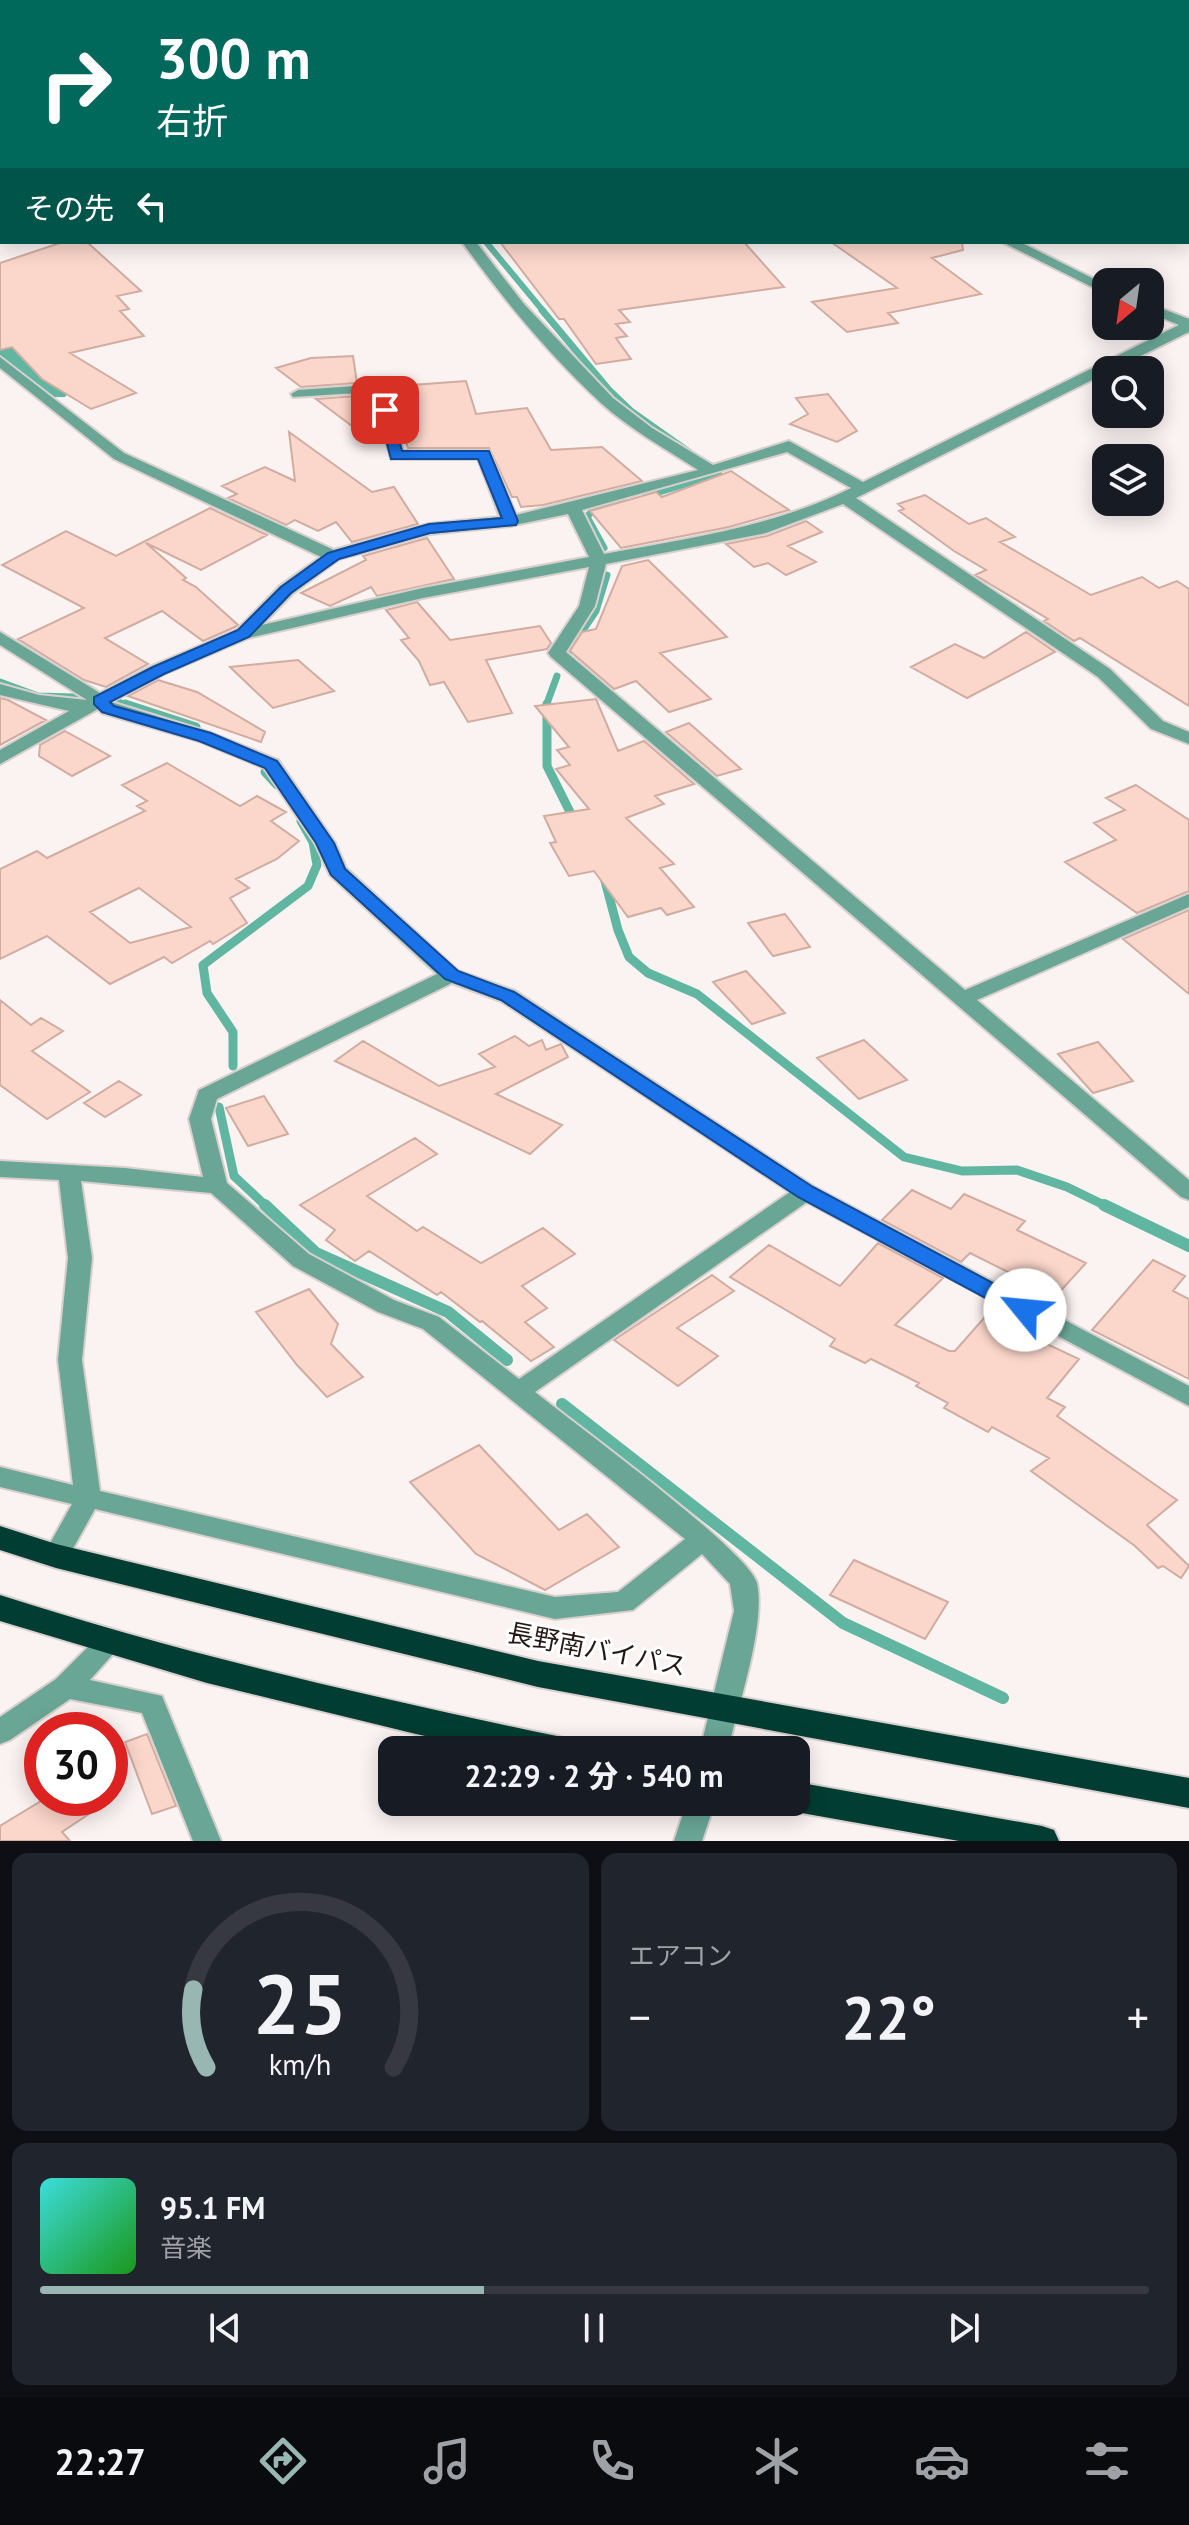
<!DOCTYPE html>
<html lang="ja">
<head>
<meta charset="utf-8">
<style>
  :root { --surface:#171b24; --page:#20242c; --text:#f1f3f6; --muted:#9ea1a6; --line:#363941; --accent:#98b7b2 }
  body { margin:0; font-family:"PT Sans","Noto Sans JP",sans-serif; background:var(--page); color:var(--text); height:100vh; display:flex; flex-direction:column; font-size:30px; white-space:nowrap }
  * { box-sizing:border-box; margin:0 }
  p { font-size:26px; color:var(--muted) }
  .icon { flex:none; width:44px; height:44px; fill:none; stroke:currentColor; stroke-width:2; stroke-linecap:round; stroke-linejoin:round }
  .map { position:relative; height:1841px; overflow:hidden }
  .panel { display:flex; flex-direction:column; gap:12px; padding:12px; background:#0d0f14; flex:1 }
  .panel>* { flex:none }
  .banner { position:absolute; left:0px; top:0px; width:1190px; height:244px; box-shadow:0 4px 20px #0003; background:#00695c; color:#fff; overflow:hidden }
  .needle { width:52px; rotate:209deg }
  .tools { position:absolute; left:1092px; top:268px; display:grid; gap:16px }
  .tools a { display:grid; place-items:center; width:72px; height:72px; border-radius:16px; background:var(--surface); box-shadow:0 4px 20px #0003; font-size:40px }
  .speed { position:absolute; left:24px; top:1712px; display:flex; gap:16px; font-size:40px; font-weight:700; text-align:center }
  .speed>* { display:grid; place-content:center; width:104px; height:104px; border-radius:50%; background:var(--surface); box-shadow:0 4px 20px #0003; line-height:1 }
  .speed .limit { border:12px solid #d22; background:#fff; color:#111 }
  .pin { position:absolute; display:grid; place-items:center; width:68px; height:68px; color:#fff; margin:-34px; border-radius:16px; box-shadow:0 4px 12px #0006 }
  .me { position:absolute; width:88px; margin:-44px; rotate:298deg; stroke-linejoin:round; filter:drop-shadow(0 0 6px #0008) }
  .turn { display:flex; align-items:center; gap:28px; height:168px; padding:0 24px; font-size:36px }
  .turn .icon { width:104px; height:104px; stroke-width:2.5 }
  .turn b { display:block; font-size:56px; line-height:68px }
  .then { display:flex; align-items:center; height:76px; padding:0 24px; background:#0003; gap:16px; font-size:30px }
  .big { font-size:60px; font-weight:800; line-height:1.1 }
  .panel .tile { flex:1; display:flex; flex-direction:column; justify-content:center; gap:12px; min-width:0; padding:0 28px; border-radius:16px; background:var(--page) }
  .panel .dial { align-items:center; gap:0 }
  .dial svg { height:208px; overflow:visible; fill:none; stroke:var(--line); stroke-width:7; stroke-linecap:round; text-anchor:middle }
  .dial text { fill:var(--text); stroke:none }
  .song { display:flex; align-items:center; gap:24px }
  .cover { width:96px; height:96px; border-radius:12px; background:linear-gradient(135deg,hsl(180 70% 55%),hsl(120 70% 35%)) }
  .played { height:8px; border-radius:4px; background:linear-gradient(90deg,var(--accent) 40%,var(--line) 40%) }
  .keys { display:flex; justify-content:space-around; direction:ltr }
  .heat { display:flex; justify-content:space-between; align-items:center; font-size:44px; direction:ltr }
  .panel .tiles { flex:1; display:grid; gap:12px; grid-template-columns:1fr 1fr }
  .tile:last-child { grid-column:span 2 }
  .trip { position:absolute; left:378px; top:1736px; width:432px; height:80px; border-radius:16px; background:var(--surface); box-shadow:0 4px 20px #0003; font-weight:800; line-height:80px; text-align:center }
  .tabs { display:flex; height:128px; justify-content:space-around; align-items:center; background:#090b0e; color:var(--muted) }
  .tabs .icon { width:56px; height:56px }
  .tabs .on { color:var(--accent) }
  .tabs b { font-size:36px; color:var(--text) }
  .map>svg:first-child { display:block }
  .lines { fill:none; stroke-linecap:round; stroke-linejoin:round }
  .stream-far3 { stroke:#61b6a1; stroke-width:6 }
  .stream-far2 { stroke:#61b6a1; stroke-width:7 }
  .stream-far1 { stroke:#61b6a1; stroke-width:9 }
  .stream { stroke:#61b6a1; stroke-width:12 }
  .canal { fill:#61b6a1; fill-rule:evenodd }
  .building { fill:#fbd6ca; stroke:#d0aca1; stroke-width:2; fill-rule:evenodd }
  .minor-casing { stroke:#d9d0ce; stroke-width:4 }
  .highway-casing { stroke:#d9d0ce; stroke-width:4 }
  .minor { fill:#6aa696; fill-rule:evenodd }
  .highway { fill:#013d32; fill-rule:evenodd }
  .route { fill:#1a73e8; stroke:#114b97; stroke-width:2 }
  .labels { text-anchor:middle; dominant-baseline:central; stroke-width:6; stroke-linejoin:round; paint-order:stroke }
  .near-street-label { font-size:26px; fill:#251814; stroke:#fff }
</style>
</head>
<body>
<div class="map">
<svg width="1189" height="1841" viewBox="0 0 1189 1841">
  <rect width="100%" height="100%" fill="#fbf3f1"/>
  <g class="lines">
    <path class="stream-far3" d="M846,0L849,2
      M486,242L544,312"/>
    <path class="stream-far2" d="M542,310L609,390L631,411L689,452
      M646,496L719,474
      M604,548L587,517L594,509L624,502
      M569,651L596,611L607,575
      M0,682L38,696L75,697
      M118,702L132,706
      M546,706L557,676"/>
    <path class="stream-far1" d="M125,704L196,727
      M547,704V766L575,822
      M265,772L277,785
      M604,877L618,930L629,957L648,973L697,994L904,1157L962,1171L1017,1170L1067,1187L1108,1207
      M233,1066V1032L207,993L203,965L308,886L317,865L313,842L301,821
      M219,1107L234,1176L267,1207"/>
    <path class="stream" d="M265,1205L316,1253L448,1312L507,1360
      M1104,1205L1189,1246
      M562,1404L843,1623L1003,1698"/>
    <path class="canal" d="M0,340L8,342L65,387L69,392L65,397H49L0,358Z"/>
  </g>
  <path class="building" d="M63,242H87L141,291L117,296L129,309L120,311L144,336L70,353L136,393L91,409L42,379L12,347L0,350V263Z
    M500,242H744L784,287L619,310L630,322L616,324L627,336L616,338L631,359L596,364L564,319H559Z
    M831,242H962L963,250L932,258L981,294L888,313L898,323L847,332L812,302L897,288Z
    M353,356L357,383L301,387L276,368L311,358Z
    M466,381L476,414L527,408L551,450L602,447L642,481L543,505L521,507L517,497H512L489,448H408L389,391L414,389L412,385Z
    M828,394L857,431L837,442L790,424L808,414L796,398Z
    M371,395L382,437L368,438L316,399Z
    M289,432L372,492L394,487L418,524L352,542L336,522L318,531L295,520L286,525L228,498L237,494L222,486L265,467L295,481Z
    M731,471L789,510L729,527L621,548L590,511L656,492L662,497Z
    M925,495L969,524L986,518L1015,537L1000,542L1091,595L1142,577L1159,588L1177,581L1189,589V706L1080,638L1074,641L1044,621L1048,619L975,575L986,570L954,551L899,511L904,509L898,504Z
    M210,508L267,535L201,570L146,543L186,578L183,580L196,587L238,625L235,627L203,641L162,611L105,638L148,664L106,687L84,680L18,639L84,608L2,565L66,531L116,556Z
    M806,521L822,532L788,546L816,562L786,575L768,563L754,567L726,544L767,536Z
    M427,538L454,579L377,596L371,587L330,606L301,593L366,560L363,556Z
    M648,560L727,637L660,653L711,699L669,712L636,681L614,689L570,651L582,632L596,629L622,566Z
    M417,602L450,640L540,626L551,643L547,649L486,660L512,713L468,722L444,682L430,685L419,661L401,640L409,638L386,610Z
    M1026,632L1055,652L967,698L911,667L955,644L984,658Z
    M298,660L334,691L273,708L230,667Z
    M158,680L197,692L265,732L261,742L128,696Z
    M0,698L8,700L46,720L0,745Z
    M596,699L618,751L644,741L694,784L655,796L664,804L626,818L674,864L660,868L694,907L667,915L661,908L628,917L594,871L569,876L550,843L556,842L544,816L589,809L556,769L570,765L557,750L569,747L535,706Z
    M689,723L741,769L717,776L666,732Z
    M65,731L110,756L72,776L39,756L40,745Z
    M167,763L240,806L257,796L286,812L271,821L299,841L277,859L236,879L249,888L230,898L247,923L213,944L210,941L172,963L164,957L110,984L47,936L0,959V869L37,851L47,858L145,811L137,806L147,801L122,785ZM139,888L191,927L130,943L90,912Z
    M1136,785L1189,820V891L1137,913L1065,862L1116,840L1094,823L1125,810L1106,798Z
    M1189,910V994L1123,939Z
    M785,914L810,947L773,956L748,923Z
    M746,971L785,1013L752,1024L713,982Z
    M0,1000L31,1025L41,1018L63,1031L32,1051L90,1092L47,1119L0,1085Z
    M515,1036L529,1046L542,1040L546,1050L561,1044L568,1057L496,1094L562,1125L530,1154L335,1061L363,1041L439,1086L495,1067L479,1054Z
    M864,1040L907,1080L859,1099L817,1058Z
    M1098,1042L1133,1081L1093,1093L1058,1054Z
    M119,1081L141,1095L105,1117L84,1103Z
    M264,1096L288,1134L248,1146L226,1108Z
    M415,1138L437,1154L367,1196L417,1231L423,1227L481,1263L543,1228L575,1254L522,1286L547,1308L525,1322L554,1347L531,1361L482,1321L480,1322L441,1292L437,1295L369,1251L355,1261L326,1240L335,1230L300,1205Z
    M912,1190L951,1209L964,1194L1025,1221L1017,1230L1086,1263L1056,1296L970,1253L961,1262L882,1220Z
    M878,1243L943,1278L895,1325L949,1351H955L984,1318L1044,1347L1047,1344L1079,1359L1047,1398L1065,1407L1057,1416L1177,1500L1147,1525L1189,1566L1181,1578L1163,1566L1158,1568L1135,1546L1031,1471L1049,1458L992,1427L988,1432L944,1408L948,1403L916,1386L919,1383L871,1359L865,1363L830,1346L835,1339L730,1277L769,1245L840,1286Z
    M1153,1260L1185,1276L1173,1291L1189,1299V1379L1092,1330Z
    M712,1275L734,1291L677,1328L718,1356L678,1386L614,1340Z
    M309,1289L338,1324L331,1344L363,1377L327,1397L297,1365L256,1312Z
    M479,1445L559,1530L587,1514L619,1547L545,1590L476,1554L410,1482Z
    M854,1560L948,1602L925,1639L830,1595Z
    M147,1734L176,1806L152,1814L125,1742Z
    M46,1798H113L62,1832L70,1841H0V1826Z"/>
  <g class="lines">
    <g class="minor-casing">
      <path id="minor" d="M285,0H297V2H285Z
        M531,0H543V2H531Z
        M462,242H476L524,304L613,398L652,428L713,465L789,441L863,482L1179,325L1150,313V304L1189,319V332L1112,370H1106V373L856,498L1110,669L1163,721L1189,732V744L1151,729L1098,677L843,504L766,533L606,564L595,606L566,652L965,990L1189,894V907L977,1000L1189,1180V1200L1181,1197L551,657L548,653L579,606L589,567L423,598L248,638L164,674L111,702L211,733L278,760L335,843L346,868L458,971L515,991L814,1187L1189,1386V1406L807,1202L535,1392C571,1421 749,1551 757,1583C766,1625 738,1705 728,1750H700L734,1611L730,1584L702,1554L633,1610L555,1619L95,1509L65,1563L56,1566L47,1563L43,1556L72,1504L0,1487V1467L73,1485L58,1360L68,1258L59,1180L0,1177V1161L125,1168L203,1177L189,1119L199,1090L437,974L330,875L315,843L264,768L199,741L102,713L98,709L0,764V750L69,711L0,695V684L39,695L87,700L0,645V632L100,693L152,666L237,630L280,586L321,557L114,459L0,368V357L124,453L334,550L429,524L500,517L478,459H391L373,392L293,397L291,394L298,390L384,384L403,451H489L516,515L698,470C666,449 631,430 602,404C550,356 503,299 462,242ZM787,452L851,488C773,527 689,538 604,554L582,510ZM568,514L589,557L423,588L262,625L292,594L339,559L430,534L510,526ZM452,983L501,1001L790,1192L519,1379L439,1317L394,1300L309,1254L227,1183L211,1119L217,1099ZM81,1181L211,1193L293,1266L378,1312L423,1329L685,1539L618,1592L555,1597L100,1491L82,1360L92,1258Z
        M1002,242H1020L1106,285V294Z
        M109,1633L119,1636L122,1644L90,1680L162,1696L221,1841H193L142,1713L70,1699L10,1740L0,1744V1717L56,1679L99,1636Z
        M687,1802H715L702,1841H674Z"/>
    </g>
    <g class="highway-casing">
      <path id="highway" d="M391,0H414L389,2Z
        M446,0H470L444,2Z
        M0,95H2V103H0Z
        M0,1526L56,1544L538,1661L1189,1778V1808L538,1687L56,1568L0,1550Z
        M0,1595C183,1654 369,1697 557,1736L569,1740L574,1750H489L416,1734L207,1683L0,1621Z
        M796,1782L1042,1826L1054,1830L1059,1841H959L796,1812L784,1807L781,1802H796Z"/>
    </g>
    <use href="#minor" class="minor"/>
    <use href="#highway" class="highway"/>
  </g>
  <path class="route" d="M385,406L391,410L402,451H489L518,521L516,525L430,533L339,559L291,593L249,637L164,674L110,702L114,706L211,733L277,761L334,843L345,869L458,971L514,992L813,1187L1032,1304L1036,1310L1032,1315H1017L798,1197L501,1000L445,979L331,875L316,843L265,768L199,741L102,712L94,704V697L153,667L238,630L281,587L328,553L429,524L502,518L478,459H391L378,410Z"/>
  <g class="labels">
    <g class="near-street-label">
      <text transform="translate(597 1649) rotate(11)">長野南バイパス</text>
    </g>
  </g>
</svg>
<div class="tools">
<a><svg class="needle" viewBox="-14 -14 28 28"><path d="M0-13l5 13h-10z" fill="#e53935"/><path d="M0 13l5-13h-10z" fill="#9ea1a6"/></svg></a>
<a><svg class="icon" aria-label="search" viewBox="0 0 24 24"><circle cx="10" cy="10" r="6"/><path d="M15 15l6 6"/></svg></a>
<a><svg class="icon" aria-label="layers" viewBox="0 0 24 24"><path d="M12 4l9 5-9 5-9-5zM3 14l9 5 9-5"/></svg></a>
</div>
<div class="speed"><div class="limit">30</div></div>
<div class="pin" style="left:385px;top:410px;background:#d93025"><svg class="icon" aria-label="arrive" viewBox="0 0 24 24"><path d="M6 21V4h12l-3 4 3 4H6"/></svg></div>
<svg class="me" style="left:1025px;top:1310px" viewBox="-20 -20 40 40"><circle r="19" fill="#fff"/><path d="M0-13L10 11 0 6-10 11z" fill="#1a73e8"/></svg>
<div class="trip">22:29 · 2 分 · 540 m</div>
<div class="banner">
<div class="turn"><svg class="icon" aria-label="right" viewBox="0 0 24 24"><path d="M7 20v-9h11M14 6l5 5-5 5"/></svg><div><b>300 m</b>右折</div></div>
<div class="then">その先<svg class="icon" aria-label="left" viewBox="0 0 24 24"><path d="M17 20v-9H6M10 6l-5 5 5 5"/></svg></div>
</div>
</div>
<section class="panel">
<div class="tiles">
<div class="tile dial"><svg viewBox="0 0 100 80">
<path d="M14 69A42 42 0 1 1 86 69"/>
<path d="M14 69A42 42 0 0 1 9 39" stroke="#98b7b2"/>
<text x="50" y="56" font-size="32" font-weight="700">25</text>
<text x="50" y="72" font-size="11">km/h</text>
</svg></div>
<div class="tile"><p>エアコン</p>
<div class="heat"><a>−</a><b class="big">22°</b><a>+</a></div>
</div>
<div class="tile">
<div class="song"><i class="cover"></i><div><b>95.1 FM</b><p>音楽</p></div></div>
<div class="played"></div>
<div class="keys"><svg class="icon" aria-label="previous" viewBox="0 0 24 24"><path d="M18 5L8 12l10 7zM5 5v14"/></svg><svg class="icon" aria-label="pause" viewBox="0 0 24 24"><path d="M8 5v14M16 5v14"/></svg><svg class="icon" aria-label="next" viewBox="0 0 24 24"><path d="M6 5l10 7-10 7zM19 5v14"/></svg></div>
</div>
</div>
</section>
<nav class="tabs">
<b>22:27</b>
<svg class="icon on" aria-label="directions" viewBox="0 0 24 24"><path d="M12 3l9 9-9 9-9-9zM9 14v-3h6M13 9l2 2-2 2"/></svg>
<svg class="icon" aria-label="music" viewBox="0 0 24 24"><path d="M9 18V5l10-2v13"/><circle cx="6" cy="18" r="3"/><circle cx="16" cy="16" r="3"/></svg>
<svg class="icon" aria-label="phone" viewBox="0 0 24 24"><path d="M5 4h4l2 5-3 2q2 4 5 5l2-3 5 2v4C11 20 4 13 5 4z"/></svg>
<svg class="icon" aria-label="climate" viewBox="0 0 24 24"><path d="M12 3v18M4 7l16 10M4 17L20 7"/></svg>
<svg class="icon" aria-label="car" viewBox="0 0 24 24"><path d="M5 17H2v-5l4-1 3-4h7l3 4 3 1v5h-3M9 17h6M6 11h13"/><circle cx="7" cy="17" r="2"/><circle cx="17" cy="17" r="2"/></svg>
<svg class="icon" aria-label="filters" viewBox="0 0 24 24"><path d="M4 7h16M4 17h16"/><circle cx="9" cy="7" r="2"/><circle cx="15" cy="17" r="2"/></svg>
</nav>
</body>
</html>
